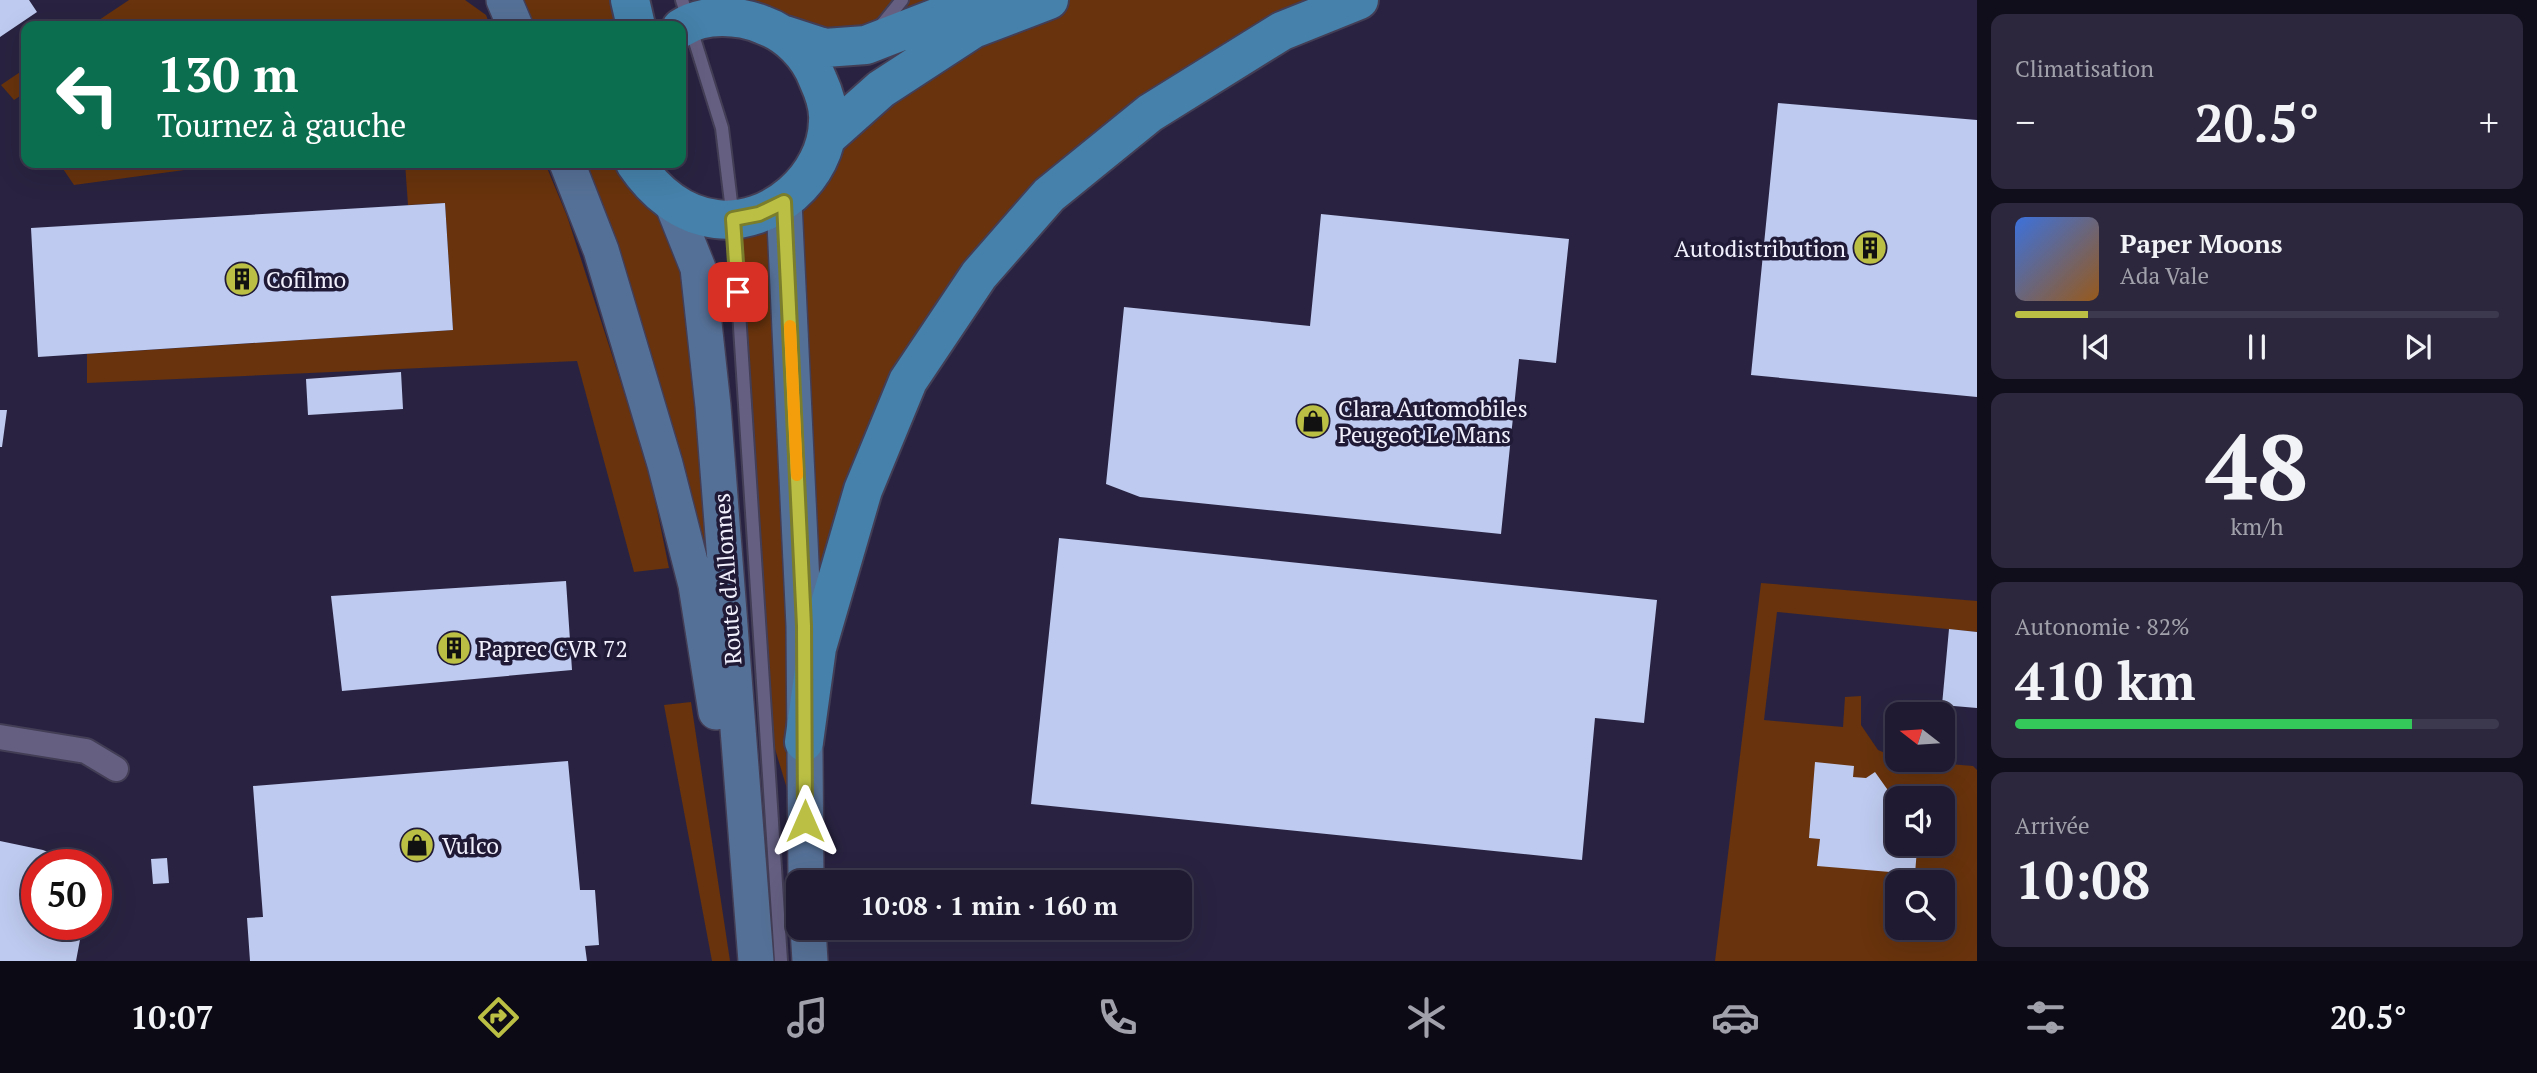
<!DOCTYPE html>
<html lang="fr">
<head>
<meta charset="utf-8">
<style>
  :root { --surface:#1f1a31; --page:#2c273d; --text:#f1f3f6; --muted:#a1a1ab; --line:#3c384d; --accent:#bbc044 }
  body { margin:0; font-family:"PT Serif",serif; background:var(--page); color:var(--text); height:100vh; display:flex; flex-direction:column; font-size:26px; white-space:nowrap }
  * { box-sizing:border-box; margin:0 }
  p { font-size:23px; color:var(--muted) }
  .icon { flex:none; width:38px; height:38px; fill:none; stroke:currentColor; stroke-width:2; stroke-linecap:round; stroke-linejoin:round }
  .map { position:relative; flex:1; overflow:hidden }
  .drawer { display:flex; flex-direction:column; gap:14px; padding:14px; background:#110e1b; width:560px }
  .drawer>* { flex:none }
  .guide { position:absolute; left:21px; top:21px; width:665px; height:147px; border-radius:14px; box-shadow:0 7px 28px #0002,0 0 0 2px var(--line); background:#0b6e4f; color:#fff; overflow:hidden }
  .needle { width:46px; rotate:287deg }
  .tools { position:absolute; left:1885px; top:702px; display:grid; gap:14px }
  .tools a { display:grid; place-items:center; width:70px; height:70px; border-radius:14px; background:var(--surface); box-shadow:0 7px 28px #0002,0 0 0 2px var(--line); font-size:35px }
  .speed { position:absolute; left:21px; top:849px; display:flex; gap:14px; font-size:35px; font-weight:700; text-align:center }
  .speed>* { display:grid; place-content:center; width:91px; height:91px; border-radius:50%; background:var(--surface); box-shadow:0 7px 28px #0002,0 0 0 2px var(--line); line-height:1 }
  .speed .limit { border:10px solid #d22; background:#fff; color:#111 }
  .pin { position:absolute; display:grid; place-items:center; width:60px; height:60px; color:#fff; margin:-30px; border-radius:14px; box-shadow:0 4px 10px #0006 }
  .me { position:absolute; width:77px; margin:-38px; rotate:0deg; stroke-linejoin:round; filter:drop-shadow(0 0 5px #0008) }
  .turn { display:flex; align-items:center; gap:24px; height:147px; padding:0 21px; font-size:32px }
  .turn .icon { width:91px; height:91px; stroke-width:2.5 }
  .turn b { display:block; font-size:49px; line-height:60px }
  .big { font-size:52px; font-weight:600; line-height:1.1 }
  .drawer .widget { flex:1; display:flex; flex-direction:column; justify-content:center; gap:10px; min-width:0; padding:0 24px; border-radius:14px; background:var(--page) }
  .drawer .dial { align-items:center; gap:0 }
  .dial b { font-size:91px; line-height:1 }
  .song { display:flex; align-items:center; gap:21px }
  .cover { width:84px; height:84px; border-radius:10px; background:linear-gradient(135deg,hsl(220 70% 55%),hsl(30 70% 35%)) }
  .played { height:7px; border-radius:4px; background:linear-gradient(90deg,var(--accent) 15%,var(--line) 15%) }
  .keys { display:flex; justify-content:space-around; direction:ltr }
  .heat { display:flex; justify-content:space-between; align-items:center; font-size:38px; direction:ltr }
  .charge { height:10px; border-radius:5px; background:linear-gradient(90deg,#34c759 82%,var(--line) 0) }
  .trip { position:absolute; left:786px; top:870px; width:406px; height:70px; border-radius:14px; background:var(--surface); box-shadow:0 7px 28px #0002,0 0 0 2px var(--line); font-weight:600; line-height:70px; text-align:center }
  .tab-bar { display:flex; height:112px; justify-content:space-around; align-items:center; background:#0c0a14; color:var(--muted) }
  .tab-bar .icon { width:49px; height:49px }
  .tab-bar .on { color:var(--accent) }
  .tab-bar b { font-size:32px; color:var(--text) }
  main { display:flex; flex:1; min-height:0 }
  .map>svg:first-child { display:block }
  .green { fill:#68330d; fill-rule:evenodd }
  .building { fill:#becaef }
  .lines { fill:none; stroke-linecap:round; stroke-linejoin:round }
  .lane-casing { stroke:#433d56; stroke-width:16 }
  .street-casing { stroke:#433d56; stroke-width:28 }
  .secondary-casing { stroke:#433d56; stroke-width:38 }
  .primary-casing { stroke:#433d56; stroke-width:42 }
  .lane { stroke:#656082; stroke-width:12 }
  .street { stroke:#656082; stroke-width:24 }
  .secondary { stroke:#557096; stroke-width:35 }
  .primary { stroke:#4581aa; stroke-width:38 }
  .route-casing { stroke:#7a7d2c; stroke-width:18 }
  .route { stroke:#bbc044; stroke-width:12 }
  .slow { stroke:#f59e0b; stroke-width:12 }
  .labels { text-anchor:middle; dominant-baseline:central; stroke-width:7; stroke-linejoin:round; paint-order:stroke }
  .poi-label { font-size:23px; fill:#f1f0fc; stroke:#201a37; text-anchor:start }
  .street-label { font-size:23px; fill:#f1f0fc; stroke:#201a37 }
</style>
</head>
<body>
<main>
<div class="map">
<svg width="1977" height="961" viewBox="0 0 1977 961">
  <rect width="100%" height="100%" fill="#292341"/>
  <path class="green" d="M129,0H465L486,15L490,26H90Z
    M504,0H630L636,26H515Z
    M739,0H982L866,45Z
    M1049,0H1359L1049,195L908,381L788,792L766,719L733,219L759,214L826,138Z
    M26,68V92L14,100L1,85Z
    M59,163H236L74,185Z
    M405,163H545L567,216L648,466L669,568L634,572L577,361L87,383V354L453,330L445,203L408,205Z
    M567,163H635L698,268L723,753L696,585Z
    M1761,583L1977,601V632L1777,612L1764,720L1843,727L1845,697L1861,696V725L1878,750L1902,760L1973,766L1977,770V961H1715ZM1897,798H1942V844H1897ZM1897,882H1942V928H1897Z
    M691,702L730,961H712L664,705Z"/>
  <path class="building" d="M0,0H29L37,12L0,37Z
    M1778,103L1977,120V397L1751,375Z
    M445,203L453,330L38,357L31,228Z
    M1321,214L1569,239L1556,363L1519,359L1501,534L1140,497L1106,484L1124,307L1310,326Z
    M401,372L403,409L308,415L306,379Z
    M0,410H7L2,447H0Z
    M1059,538L1657,600L1644,723L1595,718L1582,860L1031,804Z
    M566,581L572,670L342,691L331,596Z
    M1949,629L1977,632V708L1942,705Z
    M568,761L580,890H595L599,945L585,946L587,961H250L247,918L263,917L253,786Z
    M1815,762L1854,766L1853,777L1866,778L1875,772L1897,803V844H1908V849H1917L1915,874L1817,866L1820,839L1809,838Z
    M0,841L43,850L77,864H37V924H83L76,961H0Z
    M167,858L169,883L153,884L151,859Z"/>
  <g class="lines">
    <g class="lane-casing">
      <path id="lane" d="M682,0L722,128L733,219L781,961
        M880,27L902,0"/>
    </g>
    <g class="street-casing">
      <path id="street" d="M0,737L86,751L116,769"/>
    </g>
    <g class="secondary-casing">
      <path id="secondary" d="M504,0L515,26
        M567,163L601,250L665,464L696,585L716,712
        M784,202L804,626L806,882
        M672,203L698,268L713,406L756,961
        M808,928L810,961"/>
    </g>
    <g class="primary-casing">
      <path id="primary" d="M630,0L636,26
        M785,35L825,48L866,45L982,0
        M826,138L881,89L973,29L1049,0
        M635,163C654,191 681,215 716,219C771,226 827,177 828,121C829,107 824,93 818,80C809,55 788,34 763,25C739,15 704,13 681,28
        M804,742L817,648L863,490L908,381L979,275L1049,195L1150,113L1282,31L1359,0"/>
    </g>
    <use href="#lane" class="lane"/>
    <use href="#street" class="street"/>
    <use href="#secondary" class="secondary"/>
    <use href="#primary" class="primary"/>
  </g>
  <g class="lines">
    <g class="route-casing">
      <path id="route" d="M738,292L733,219L759,214L784,202L804,626L805,821"/>
    </g>
    <use href="#route" class="route"/>
    <path class="slow" d="M790,326L797,475"/>
  </g>
  <defs>
    <g id="building-disc" transform="scale(1.75)"><circle r="9.5" fill="#bbc044" stroke="#201a37"/><path d="M-4-6H4V6H1V3H-1V6H-4ZM-2.5-4.3h1.7v1.8h-1.7ZM.8-4.3h1.7v1.8H.8ZM-2.5-1h1.7V.8h-1.7ZM.8-1h1.7V.8H.8Z" fill="#111"/></g>
    <g id="shop-disc" transform="scale(1.75)"><circle r="9.5" fill="#bbc044" stroke="#201a37"/><path d="M-5-2.5h2.3a2.7 3.5 0 0 1 5.4 0H5L5.5 6h-11ZM-1.5-2.5h3a1.5 2.3 0 0 0-3 0Z" fill="#111"/></g>
  </defs>
  <g fill-rule="evenodd">
    <use href="#building-disc" x="1870" y="248"/>
    <use href="#building-disc" x="242" y="279"/>
    <use href="#shop-disc" x="1313" y="421"/>
    <use href="#building-disc" x="454" y="648"/>
    <use href="#shop-disc" x="417" y="845"/>
  </g>
  <g class="labels">
    <g class="poi-label">
      <text x="1846" y="248" text-anchor="end">Autodistribution</text>
      <text x="266" y="279">Cofilmo</text>
      <text x="1338" y="408">Clara Automobiles<tspan x="1338" dy="26">Peugeot Le Mans</tspan></text>
      <text x="478" y="648">Paprec CVR 72</text>
      <text x="442" y="845">Vulco</text>
    </g>
    <g class="street-label">
      <text transform="translate(727 579) rotate(-94)">Route d'Allonnes</text>
    </g>
  </g>
</svg>
<div class="tools">
<a><svg class="needle" viewBox="-14 -14 28 28"><path d="M0-13l5 13h-10z" fill="#e53935"/><path d="M0 13l5-13h-10z" fill="#a1a1ab"/></svg></a>
<a><svg class="icon" aria-label="sound" viewBox="0 0 24 24"><path d="M4 9h4l5-4v14l-5-4H4zM17 9q2 3 0 6"/></svg></a>
<a><svg class="icon" aria-label="search" viewBox="0 0 24 24"><circle cx="10" cy="10" r="6"/><path d="M15 15l6 6"/></svg></a>
</div>
<div class="speed"><div class="limit">50</div></div>
<div class="pin" style="left:738px;top:292px;background:#d93025"><svg class="icon" aria-label="arrive" viewBox="0 0 24 24"><path d="M6 21V4h12l-3 4 3 4H6"/></svg></div>
<svg class="me" style="left:805px;top:821px" viewBox="-20 -20 40 40"><path d="M0-17L14 15 0 8-14 15z" fill="#bbc044" stroke="#fff" stroke-width="4"/></svg>
<div class="trip">10:08 · 1 min · 160 m</div>
<div class="guide">
<div class="turn"><svg class="icon" aria-label="left" viewBox="0 0 24 24"><path d="M17 20v-9H6M10 6l-5 5 5 5"/></svg><div><b>130 m</b>Tournez à gauche</div></div>
</div>
</div>
<section class="drawer">
<div class="widget"><p>Climatisation</p>
<div class="heat"><a>−</a><b class="big">20.5°</b><a>+</a></div>
</div>
<div class="widget">
<div class="song"><i class="cover"></i><div><b>Paper Moons</b><p>Ada Vale</p></div></div>
<div class="played"></div>
<div class="keys"><svg class="icon" aria-label="previous" viewBox="0 0 24 24"><path d="M18 5L8 12l10 7zM5 5v14"/></svg><svg class="icon" aria-label="pause" viewBox="0 0 24 24"><path d="M8 5v14M16 5v14"/></svg><svg class="icon" aria-label="next" viewBox="0 0 24 24"><path d="M6 5l10 7-10 7zM19 5v14"/></svg></div>
</div>
<div class="widget dial"><b>48</b><p>km/h</p></div>
<div class="widget"><p>Autonomie · 82%</p><b class="big">410 km</b><div class="charge"></div></div>
<div class="widget"><p>Arrivée</p><b class="big">10:08</b></div>
</section>
</main>
<nav class="tab-bar">
<b>10:07</b>
<svg class="icon on" aria-label="directions" viewBox="0 0 24 24"><path d="M12 3l9 9-9 9-9-9zM9 14v-3h6M13 9l2 2-2 2"/></svg>
<svg class="icon" aria-label="music" viewBox="0 0 24 24"><path d="M9 18V5l10-2v13"/><circle cx="6" cy="18" r="3"/><circle cx="16" cy="16" r="3"/></svg>
<svg class="icon" aria-label="phone" viewBox="0 0 24 24"><path d="M5 4h4l2 5-3 2q2 4 5 5l2-3 5 2v4C11 20 4 13 5 4z"/></svg>
<svg class="icon" aria-label="climate" viewBox="0 0 24 24"><path d="M12 3v18M4 7l16 10M4 17L20 7"/></svg>
<svg class="icon" aria-label="car" viewBox="0 0 24 24"><path d="M5 17H2v-5l4-1 3-4h7l3 4 3 1v5h-3M9 17h6M6 11h13"/><circle cx="7" cy="17" r="2"/><circle cx="17" cy="17" r="2"/></svg>
<svg class="icon" aria-label="filters" viewBox="0 0 24 24"><path d="M4 7h16M4 17h16"/><circle cx="9" cy="7" r="2"/><circle cx="15" cy="17" r="2"/></svg>
<b>20.5°</b>
</nav>
</body>
</html>
